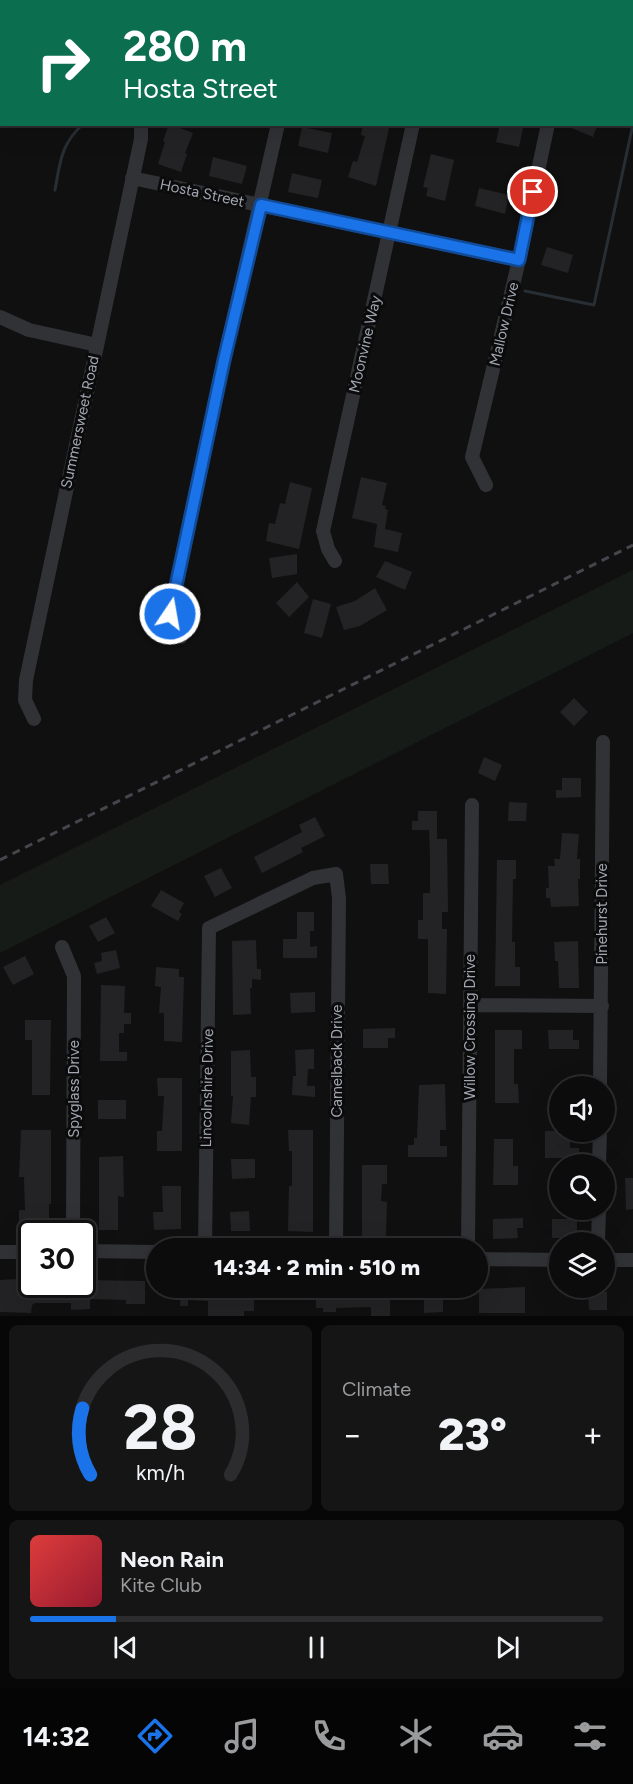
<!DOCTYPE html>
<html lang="en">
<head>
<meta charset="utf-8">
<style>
  :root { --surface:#0c0c0d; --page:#151516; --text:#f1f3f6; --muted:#9a9b9d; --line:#2c2c2e; --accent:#1a73e8 }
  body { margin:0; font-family:Figtree,sans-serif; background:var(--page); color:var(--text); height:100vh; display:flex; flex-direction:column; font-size:22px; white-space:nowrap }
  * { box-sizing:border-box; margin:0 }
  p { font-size:20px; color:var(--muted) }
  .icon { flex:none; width:33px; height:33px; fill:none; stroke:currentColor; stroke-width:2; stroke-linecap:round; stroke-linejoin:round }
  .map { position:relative; height:1316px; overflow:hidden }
  .panel { display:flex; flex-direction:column; gap:9px; padding:9px; background:#070707; flex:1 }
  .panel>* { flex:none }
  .guide { position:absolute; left:0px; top:0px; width:633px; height:126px; box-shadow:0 6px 24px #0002,0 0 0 2px var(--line); background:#0b6e4f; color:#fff; overflow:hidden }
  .tools { position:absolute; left:549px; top:1076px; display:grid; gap:12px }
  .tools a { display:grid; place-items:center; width:66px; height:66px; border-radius:50%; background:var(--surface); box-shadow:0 6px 24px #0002,0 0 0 2px var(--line); font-size:30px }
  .speed { position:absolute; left:18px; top:1220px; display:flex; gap:12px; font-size:30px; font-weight:700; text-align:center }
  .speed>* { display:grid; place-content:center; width:78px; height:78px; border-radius:50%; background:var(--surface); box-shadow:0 6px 24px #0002,0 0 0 2px var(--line); line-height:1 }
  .speed .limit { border:3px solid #111; border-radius:9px; background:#fff; color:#111 }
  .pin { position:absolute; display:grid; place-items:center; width:51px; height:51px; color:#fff; margin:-26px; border:3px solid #fff; border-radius:50%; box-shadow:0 2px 6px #0007 }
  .me { position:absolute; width:66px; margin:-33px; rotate:12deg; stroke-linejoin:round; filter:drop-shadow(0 0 4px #0008) }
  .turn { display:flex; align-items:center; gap:21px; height:126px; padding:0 24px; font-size:27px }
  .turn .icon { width:78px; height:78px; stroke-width:2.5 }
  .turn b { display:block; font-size:42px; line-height:51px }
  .big { font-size:45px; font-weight:800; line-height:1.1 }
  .panel .tile { flex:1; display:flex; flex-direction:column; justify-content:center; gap:9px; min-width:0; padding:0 21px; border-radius:9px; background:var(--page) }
  .panel .dial { align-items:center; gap:0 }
  .dial svg { height:156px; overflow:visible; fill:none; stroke:var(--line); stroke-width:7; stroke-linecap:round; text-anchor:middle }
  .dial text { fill:var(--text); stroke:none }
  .song { display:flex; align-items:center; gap:18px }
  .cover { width:72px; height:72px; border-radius:9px; background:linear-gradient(135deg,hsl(0 70% 55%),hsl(350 70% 35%)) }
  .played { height:6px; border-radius:3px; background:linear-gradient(90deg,var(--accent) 15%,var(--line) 15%) }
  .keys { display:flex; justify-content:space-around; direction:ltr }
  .heat { display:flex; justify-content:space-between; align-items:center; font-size:33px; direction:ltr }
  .panel .tiles { flex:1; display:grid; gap:9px; grid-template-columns:1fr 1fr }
  .tile:last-child { grid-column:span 2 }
  .trip { position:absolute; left:146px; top:1238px; width:342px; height:60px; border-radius:30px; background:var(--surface); box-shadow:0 6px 24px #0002,0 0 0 2px var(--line); font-weight:800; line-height:60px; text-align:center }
  .menu { display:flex; height:96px; justify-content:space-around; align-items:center; background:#050505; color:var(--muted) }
  .menu .icon { width:42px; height:42px }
  .menu .on { color:var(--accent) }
  .menu b { font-size:27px; color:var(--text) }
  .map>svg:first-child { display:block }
  .green { fill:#161b17 }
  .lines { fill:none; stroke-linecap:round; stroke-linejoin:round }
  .stream { stroke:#272e34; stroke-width:3 }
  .building { fill:#232325 }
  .minor { stroke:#313236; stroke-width:14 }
  .rail { stroke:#44464b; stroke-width:3; stroke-dasharray:8 6; stroke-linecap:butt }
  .route-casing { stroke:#114b97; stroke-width:15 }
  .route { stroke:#1a73e8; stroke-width:10 }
  .labels { text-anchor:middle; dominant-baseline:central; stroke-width:6; stroke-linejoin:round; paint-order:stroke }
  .street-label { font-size:15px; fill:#a1a6b1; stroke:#0b0b0c }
</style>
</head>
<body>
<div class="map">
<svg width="633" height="1316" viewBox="0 0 633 1316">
  <rect width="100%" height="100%" fill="#101011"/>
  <path class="green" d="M633,570V633L0,953V885Z"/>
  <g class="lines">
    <path class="stream" d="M177,2L178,0
      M55,190C60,162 61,144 83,124
      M525,291L594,305L633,124"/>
  </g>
  <path class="building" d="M169,124L193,133L185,153L187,154L181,172L158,164L165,142L163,141Z
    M363,124H390L376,186L348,177L353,161L357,162L365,136L361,135Z
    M500,124L523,128L519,147L496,142Z
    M562,124H598L593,137Z
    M302,127L332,133L328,153L298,146Z
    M431,154L454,160L445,201L426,196L428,188L423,187Z
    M213,157L247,166L242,184L209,176Z
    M292,173L322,180L318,198L288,192Z
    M479,188L509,195L505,214L475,206Z
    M547,247L573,255L568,273L541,265Z
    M361,477L387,483L382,505L386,506L385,509L388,510L385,529L402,533L398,552L374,547L377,524L352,518Z
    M290,482L312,488L299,549L266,541L269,523L275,524L280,503L285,504Z
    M297,554V574L272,578L269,558Z
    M385,561L412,572L405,590L376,577Z
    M297,582L309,597L289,617L276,603Z
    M375,588L387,610L360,626L344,630L336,607L355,601Z
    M313,599L331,604L322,638L304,633Z
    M574,698L588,712L574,726L560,712Z
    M484,757L502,765L495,781L478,773Z
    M562,778H581V797L556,798V790H562Z
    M509,802L527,803L526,821H508Z
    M418,811H437V839H447L448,912H442V929H447L446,994L428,993V939H418V920H423V893H430V858L429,830H412V821H418Z
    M315,817L325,836L301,848L303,852L262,873L254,857L302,832L299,825Z
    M562,833L579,834L577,859H580V879H578L579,906L551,907L550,898H546V888H549L548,866H555L554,859H560Z
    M497,860H516V879H513L512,942H515V967H520V986H495Z
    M370,864H388L389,884H371Z
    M221,868L232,888L215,897L204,876Z
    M161,890L184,903L179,912L182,914L178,921L151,906Z
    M297,912H314V931H310V947L317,946V958H283V939H297Z
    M106,917L115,933L98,942L89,926Z
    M256,940L257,969H261V980L252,979V988H250L251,1014L233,1015L232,941Z
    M578,941L579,988H559L558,961H555L554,942Z
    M116,950L120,968L97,974L94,963L102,961L101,953Z
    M25,956L34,974L13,985L3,967Z
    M156,967L179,969V977H184L182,1042L164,1041V1013H159L161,987L155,986Z
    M101,985L125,986L124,1013H131V1024H124V1033H119V1052H127V1061H100Z
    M315,992V1012L291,1013L290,993Z
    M25,1020H51L50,1095H32V1040H25Z
    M395,1028V1038H388V1048H363V1029Z
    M495,1030H522V1049H514V1084H518L519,1103H495Z
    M548,1030H573V1040H579V1049H549Z
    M314,1049V1069H308L307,1086H315V1097L292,1095L293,1076H296L295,1050Z
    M250,1050L251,1077H256V1097H251L249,1125L231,1123L233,1096H231V1051Z
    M157,1078H182V1151H157V1131H162L164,1096H158Z
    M445,1084L446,1130H440V1146H447V1157H408V1145H414V1138H417L419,1085Z
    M98,1100H126V1119H98Z
    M21,1130H51V1204H49V1229L19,1230V1210H25L24,1177H19Z
    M288,1130H313V1232L288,1231L289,1186H292V1151H289Z
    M545,1131H570V1148H579V1158H545Z
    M494,1139H513V1166H518V1185H493Z
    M123,1156L124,1197L118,1196V1230H99V1157Z
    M231,1159H255V1178L232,1179Z
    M362,1165H387V1184H382L381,1201L387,1202L386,1237L362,1238Z
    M625,1178H633V1209L626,1210Z
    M162,1186H181V1229L154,1230L153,1212H163Z
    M249,1211L250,1231H231L230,1212Z
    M523,1218V1228H517L518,1238L493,1239V1219Z
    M552,1219H577V1238H552Z
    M17,1279L32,1280V1284H82V1280L145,1281V1304H126V1300L90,1299V1309L71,1310V1303H35L32,1305L31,1313L0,1312V1280Z
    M181,1287H254V1311H244V1316H208V1301L188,1300V1306H180Z
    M316,1287H363L364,1292H379V1287H390V1316H371V1307L336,1308V1312H323V1308H316Z
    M443,1287V1312L424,1313V1288Z
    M525,1287V1313H479V1289Z
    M588,1292H607V1310H589Z"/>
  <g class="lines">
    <path class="minor" d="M70,2L71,0
      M304,2L305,0
      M439,2L440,0
      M574,2V0
      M132,178L519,260
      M0,317L29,330L97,345
      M486,485L472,457L519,260L548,124
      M335,561L328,549L323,531L413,124
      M181,637L170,614L224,360L278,124
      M34,719L25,700L26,680L141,139V124
      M62,947L74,976V984L73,1233
      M470,1005L602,1006
      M600,1086L603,742
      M599,1164L600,1131
      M598,1242L599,1209
      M205,1248L209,928L313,878L336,874L339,898L336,1248
      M468,1248L472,805
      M82,1251L156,1252
      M0,1252H32
      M477,1259L560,1260
      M604,1260H633"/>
    <path class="rail" d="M0,860L633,545"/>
  </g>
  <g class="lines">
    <g class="route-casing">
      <path id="route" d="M170,614L224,360L261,205L519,260L533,192"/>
    </g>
    <use href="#route" class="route"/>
  </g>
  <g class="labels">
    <g class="street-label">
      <text transform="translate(202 193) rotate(12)">Hosta Street</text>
      <text transform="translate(504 324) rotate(-77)">Mallow Drive</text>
      <text transform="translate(365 344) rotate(-77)">Moonvine Way</text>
      <text transform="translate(80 422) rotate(-78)">Summersweet Road</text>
      <text transform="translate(602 914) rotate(-90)">Pinehurst Drive</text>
      <text transform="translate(470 1027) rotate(-90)">Willow Crossing Drive</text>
      <text transform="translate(337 1061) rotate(-90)">Camelback Drive</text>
      <text transform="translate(207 1088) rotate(-89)">Lincolnshire Drive</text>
      <text transform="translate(74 1089) rotate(-90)">Spyglass Drive</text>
    </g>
  </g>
</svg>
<div class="tools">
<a><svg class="icon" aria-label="sound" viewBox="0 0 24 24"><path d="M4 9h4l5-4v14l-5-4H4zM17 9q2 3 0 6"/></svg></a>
<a><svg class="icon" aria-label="search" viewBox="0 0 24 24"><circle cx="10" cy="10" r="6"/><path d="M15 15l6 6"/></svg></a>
<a><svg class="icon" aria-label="layers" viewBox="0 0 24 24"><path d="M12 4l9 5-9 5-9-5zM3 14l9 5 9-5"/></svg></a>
</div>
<div class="speed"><div class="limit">30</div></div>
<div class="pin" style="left:533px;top:192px;background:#d93025"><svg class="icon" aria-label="arrive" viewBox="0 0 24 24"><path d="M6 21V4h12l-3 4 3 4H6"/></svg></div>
<svg class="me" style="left:170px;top:614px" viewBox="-20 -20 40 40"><circle r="17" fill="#1a73e8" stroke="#fff" stroke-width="3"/><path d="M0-11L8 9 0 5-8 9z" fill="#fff"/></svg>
<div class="trip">14:34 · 2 min · 510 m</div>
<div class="guide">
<div class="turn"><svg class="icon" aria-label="right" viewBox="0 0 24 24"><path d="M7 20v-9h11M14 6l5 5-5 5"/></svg><div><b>280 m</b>Hosta Street</div></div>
</div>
</div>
<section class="panel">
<div class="tiles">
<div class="tile dial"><svg viewBox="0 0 100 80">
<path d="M14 69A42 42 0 1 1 86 69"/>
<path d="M14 69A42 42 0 0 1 10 35" stroke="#1a73e8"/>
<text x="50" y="56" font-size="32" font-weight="700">28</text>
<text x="50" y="72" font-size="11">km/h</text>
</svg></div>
<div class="tile"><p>Climate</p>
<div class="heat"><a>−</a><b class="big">23°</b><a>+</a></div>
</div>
<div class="tile">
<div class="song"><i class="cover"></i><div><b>Neon Rain</b><p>Kite Club</p></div></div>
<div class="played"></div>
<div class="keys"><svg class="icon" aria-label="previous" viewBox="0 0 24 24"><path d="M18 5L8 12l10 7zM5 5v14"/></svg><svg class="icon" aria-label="pause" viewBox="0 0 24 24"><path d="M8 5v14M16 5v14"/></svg><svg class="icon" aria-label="next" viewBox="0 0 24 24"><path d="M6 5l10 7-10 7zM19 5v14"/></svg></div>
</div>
</div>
</section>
<nav class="menu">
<b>14:32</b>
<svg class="icon on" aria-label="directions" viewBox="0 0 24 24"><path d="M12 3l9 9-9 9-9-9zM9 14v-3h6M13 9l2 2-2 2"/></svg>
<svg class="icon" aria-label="music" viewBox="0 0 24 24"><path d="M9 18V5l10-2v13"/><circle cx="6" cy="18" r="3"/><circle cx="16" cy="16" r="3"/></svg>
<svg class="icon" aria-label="phone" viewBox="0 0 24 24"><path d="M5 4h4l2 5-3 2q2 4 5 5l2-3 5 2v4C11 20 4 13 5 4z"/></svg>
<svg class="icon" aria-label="climate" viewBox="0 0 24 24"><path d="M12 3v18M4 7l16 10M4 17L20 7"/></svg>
<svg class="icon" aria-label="car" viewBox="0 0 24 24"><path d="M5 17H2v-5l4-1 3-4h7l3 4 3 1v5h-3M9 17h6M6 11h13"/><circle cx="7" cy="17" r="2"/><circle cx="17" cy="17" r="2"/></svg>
<svg class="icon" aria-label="filters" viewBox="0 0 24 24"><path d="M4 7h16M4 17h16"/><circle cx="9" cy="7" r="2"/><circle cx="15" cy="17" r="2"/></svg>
</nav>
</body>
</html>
